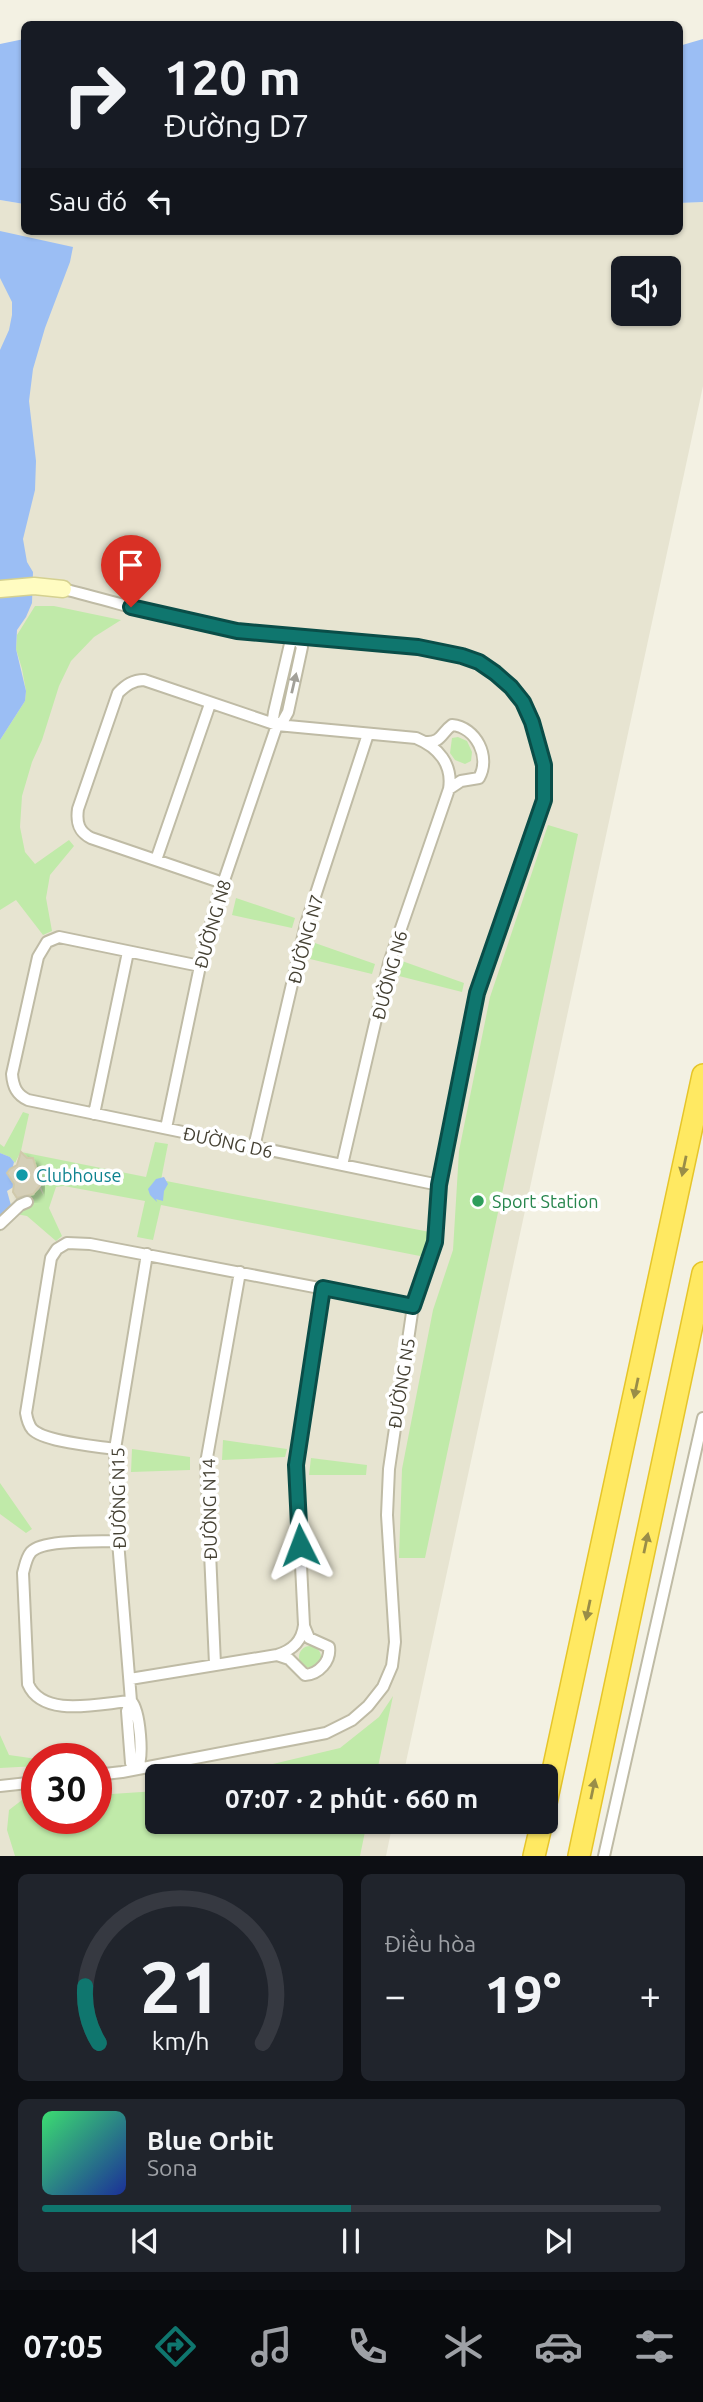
<!DOCTYPE html>
<html lang="vi">
<head>
<meta charset="utf-8">
<style>
  :root { --surface:#171b24; --page:#20242c; --text:#f1f3f6; --muted:#9ea1a6; --line:#363941; --accent:#0f766e }
  body { margin:0; font-family:Ubuntu,sans-serif; background:var(--page); color:var(--text); height:100vh; display:flex; flex-direction:column; font-size:26px; white-space:nowrap }
  * { box-sizing:border-box; margin:0 }
  p { font-size:23px; color:var(--muted) }
  .icon { flex:none; width:38px; height:38px; fill:none; stroke:currentColor; stroke-width:2; stroke-linecap:round; stroke-linejoin:round }
  .map { position:relative; height:1856px; overflow:hidden }
  .drawer { display:flex; flex-direction:column; gap:18px; padding:18px; background:#0d0f14; flex:1 }
  .drawer>* { flex:none }
  .guide { position:absolute; left:21px; top:21px; width:662px; height:214px; border-radius:10px; box-shadow:0 2px 5px #0004; background:#171b24; color:var(--text); overflow:hidden }
  .fabs { position:absolute; left:611px; top:256px; display:grid; gap:14px }
  .fabs a { display:grid; place-items:center; width:70px; height:70px; border-radius:10px; background:var(--surface); box-shadow:0 2px 5px #0004; font-size:35px }
  .speed { position:absolute; left:21px; top:1743px; display:flex; gap:14px; font-size:35px; font-weight:700; text-align:center }
  .speed>* { display:grid; place-content:center; width:91px; height:91px; border-radius:50%; background:var(--surface); box-shadow:0 2px 5px #0004; line-height:1 }
  .speed .limit { border:10px solid #d22; background:#fff; color:#111 }
  .pin { position:absolute; display:grid; place-items:center; width:60px; height:60px; color:#fff; margin:-72px -30px; border-radius:50% 50% 50% 0; rotate:-45deg; box-shadow:0 0 7px #0007 }
  .pin .icon { rotate:45deg }
  .me { position:absolute; width:77px; margin:-38px; rotate:357deg; stroke-linejoin:round; filter:drop-shadow(0 0 5px #0008) }
  .turn { display:flex; align-items:center; gap:24px; height:147px; padding:0 28px; font-size:32px }
  .turn .icon { width:91px; height:91px; stroke-width:2.5 }
  .turn b { display:block; font-size:49px; line-height:60px }
  .then { display:flex; align-items:center; height:66px; padding:0 28px; background:#0003; gap:14px; font-size:26px }
  .big { font-size:52px; font-weight:700; line-height:1.1 }
  .drawer .card { flex:1; display:flex; flex-direction:column; justify-content:center; gap:10px; min-width:0; padding:0 24px; border-radius:10px; background:var(--page) }
  .drawer .dial { align-items:center; gap:0 }
  .dial svg { height:182px; overflow:visible; fill:none; stroke:var(--line); stroke-width:7; stroke-linecap:round; text-anchor:middle }
  .dial text { fill:var(--text); stroke:none }
  .song { display:flex; align-items:center; gap:21px }
  .cover { width:84px; height:84px; border-radius:10px; background:linear-gradient(135deg,hsl(140 70% 55%),hsl(230 70% 35%)) }
  .played { height:7px; border-radius:4px; background:linear-gradient(90deg,var(--accent) 50%,var(--line) 50%) }
  .keys { display:flex; justify-content:space-around; direction:ltr }
  .heat { display:flex; justify-content:space-between; align-items:center; font-size:38px; direction:ltr }
  .drawer .tiles { flex:1; display:grid; gap:18px; grid-template-columns:1fr 1fr }
  .card:last-child { grid-column:span 2 }
  .trip { position:absolute; left:145px; top:1764px; width:413px; height:70px; border-radius:10px; background:var(--surface); box-shadow:0 2px 5px #0004; font-weight:700; line-height:70px; text-align:center }
  .tabs { display:flex; height:112px; justify-content:space-around; align-items:center; background:#090b0e; color:var(--muted) }
  .tabs .icon { width:49px; height:49px }
  .tabs .selected { color:var(--accent) }
  .tabs b { font-size:32px; color:var(--text) }
  .map>svg:first-child { display:block }
  .residential { fill:#e7e4d1; fill-rule:evenodd }
  .green { fill:#c0eaa9 }
  .water { fill:#9bbef4 }
  .building { fill:#d5cfb8; stroke:#d0c9ab; stroke-width:2; filter:url(#shadow) }
  .lines { fill:none; stroke-linecap:round; stroke-linejoin:round }
  .street-casing { stroke:#bfbba5; stroke-width:14 }
  .secondary-casing { stroke:#d5d190; stroke-width:19 }
  .highway-casing { stroke:#e6c52a; stroke-width:24 }
  .street { stroke:#fff; stroke-width:10 }
  .secondary { stroke:#fffcc1; stroke-width:16 }
  .highway { stroke:#ffe962; stroke-width:21 }
  .oneway { fill:#a2a099 }
  .oneway2 { fill:#998d48 }
  .route-casing { stroke:#0a4d48; stroke-width:18 }
  .route { stroke:#0f766e; stroke-width:12 }
  .culture-dot { fill:#0f9aa8; stroke:#fff; stroke-width:2.5 }
  .leisure-dot { fill:#2e9e5b; stroke:#fff; stroke-width:2.5 }
  .labels { text-anchor:middle; dominant-baseline:central; stroke-width:7; stroke-linejoin:round; paint-order:stroke }
  .street-label { font-size:18px; fill:#454133; stroke:#fff }
  .culture-label { font-size:18px; fill:#0d838f; stroke:#fff; text-anchor:start }
  .leisure-label { font-size:18px; fill:#27864d; stroke:#fff; text-anchor:start }
</style>
</head>
<body>
<div class="map">
<svg width="703" height="1856" viewBox="0 0 703 1856">
  <defs>
    <filter id="shadow"><feDropShadow dx="5" dy="5" stdDeviation="2" flood-color="#0004"/></filter>
  </defs>
  <rect width="100%" height="100%" fill="#f3f1e3"/>
  <path class="residential" d="M0,200L24,204V231H679V203L703,202V386L403,1776H158V1822H393L386,1856H0ZM623,268H668V313H623ZM37,1759H96V1818H37Z"/>
  <path class="green" d="M35,606H54L121,620L94,637L71,661L59,686L42,740L32,762L22,796L20,827L25,852L35,864L69,840L74,846L50,875L46,898L52,931L43,935L16,900L0,910V740L25,701L26,691L22,669L16,649L17,635Z
    M458,737L467,741L472,752L471,761L465,764L455,760L450,753L452,738Z
    M548,825L578,834L425,1558H399L402,1469L433,1310L453,1250L459,1151L490,997Z
    M236,898L295,918L292,928L232,915Z
    M315,943L375,964L372,974L310,959Z
    M402,961L464,983L462,992L399,976Z
    M23,1112L29,1114L21,1151L15,1163L10,1157L0,1153V1144L4,1147Z
    M155,1142L168,1144L161,1180L435,1233L430,1258L161,1205L153,1240L137,1237L145,1201L64,1186L56,1187L49,1208L62,1236L56,1241L27,1216L16,1214L2,1227L0,1232V1218L16,1202L40,1189L44,1196L38,1178L33,1179L36,1165L21,1152L146,1177Z
    M223,1440L287,1449L285,1457L222,1460Z
    M132,1449L190,1457V1470L131,1472Z
    M311,1458L367,1465L366,1475H309Z
    M0,1483L32,1529L26,1533L0,1514Z
    M299 1657a11 11 0 1 1 22 0a11 11 0 1 1-22 0Z
    M393,1696L376,1776H223L340,1748L379,1717Z
    M0,1735L9,1755L37,1759V1766L0,1768Z
    M157,1791L158,1822H367L360,1856H15L7,1830L9,1810L22,1800L37,1799V1818H96V1795Z"/>
  <path class="water" d="M24,39V204L0,200V44Z
    M703,39V202L679,203V46Z
    M0,231L73,247L70,262L45,328L33,369L29,401L36,461L35,490L23,539L27,562L33,572L32,603L26,617L17,630L16,649L26,691L25,701L0,740V350L9,330L12,315V302L0,278Z
    M0,1153L10,1157L14,1162L10,1179L15,1186L7,1191L12,1209L0,1221Z
    M164,1177L168,1184L164,1191L163,1201L156,1199L157,1202L150,1195L148,1189L156,1179Z"/>
  <path class="building" d="M21,1152L27,1158H33L41,1184L33,1194L17,1198L13,1192L14,1184L7,1173L10,1169L17,1165Z"/>
  <g class="lines">
    <g class="street-casing">
      <path id="street" d="M63,589C121,603 179,623 239,631C282,637 327,640 371,643C443,650 508,651 535,731C544,757 549,783 541,809L477,993L439,1185L435,1242L413,1306L389,1469L387,1515L395,1642L392,1666L383,1687L368,1706L352,1720L326,1733L122,1772L96,1775
        M277,725L273,719L274,712L290,644L297,638
        M426,742C441,743 441,733 452,725C476,727 491,757 479,778L461,781L449,789
        M156,860L210,704
        M223,883L91,838C79,832 76,823 78,809L118,693C126,685 133,680 144,680L277,725L416,738C438,747 453,764 449,789L389,963L342,1165
        M200,966L59,937L47,942L38,957L12,1074C13,1087 17,1095 28,1100L439,1185
        M94,1114L128,952
        M166,1128L200,966L217,901L277,725L283,721L288,712L302,647L297,638
        M254,1147L306,924L368,734
        M0,1224L20,1205L27,1202
        M115,1449C96,1446 44,1442 32,1429C28,1424 27,1419 26,1413L51,1258L57,1249L67,1243L90,1244L413,1306
        M118,1541C98,1542 44,1539 31,1552C26,1558 25,1566 23,1573L28,1684C43,1719 100,1703 131,1701
        M277,1655L289,1659L305,1675C319,1674 331,1661 329,1647L309,1638L304,1626
        M215,1664L206,1463L240,1272
        M130,1679L277,1655C293,1650 302,1641 304,1625L296,1465L323,1288
        M131,1701C140,1710 144,1759 137,1769
        M137,1769L131,1763L127,1711L131,1701L118,1541L115,1449L147,1254
        M0,1786L37,1782
        M604,1856L703,1418"/>
    </g>
    <g class="secondary-casing">
      <path id="secondary" d="M0,589L34,586L63,589"/>
    </g>
    <g class="highway-casing">
      <path id="highway" d="M546,1803L703,1075
        M534,1856L542,1822
        M579,1856L703,1273"/>
    </g>
    <use href="#street" class="street"/>
    <use href="#secondary" class="secondary"/>
    <use href="#highway" class="highway"/>
  </g>
  <defs><path id="oneway-solid" d="M-6-.8H1V-3.2L6.5 0L1 3.2V.8H-6Z" transform="scale(1.75)"/></defs>
  <use class="oneway" href="#oneway-solid" transform="translate(294 683) rotate(-77)"/>
  <g class="oneway2">
    <use href="#oneway-solid" transform="translate(684 1166) rotate(102)"/>
    <use href="#oneway-solid" transform="translate(636 1388) rotate(102)"/>
    <use href="#oneway-solid" transform="translate(646 1543) rotate(-78)"/>
    <use href="#oneway-solid" transform="translate(588 1610) rotate(102)"/>
    <use href="#oneway-solid" transform="translate(593 1789) rotate(-78)"/>
  </g>
  <g class="lines">
    <g class="route-casing">
      <path id="route" d="M131,607L237,631L418,647L462,656L479,662L495,673L511,687L523,702L532,722L544,765V800L477,993L439,1185L435,1242L413,1306L323,1288L296,1465L300,1545"/>
    </g>
    <use href="#route" class="route"/>
  </g>
  <circle class="culture-dot" cx="22" cy="1175" r="7"/>
  <circle class="leisure-dot" cx="478" cy="1201" r="7"/>
  <g class="labels">
    <g class="street-label">
      <text transform="translate(212 924) rotate(-74)">ĐƯỜNG N8</text>
      <text transform="translate(305 939) rotate(-75)">ĐƯỜNG N7</text>
      <text transform="translate(389 975) rotate(-75)">ĐƯỜNG N6</text>
      <text transform="translate(228 1142) rotate(12)">ĐƯỜNG D6</text>
      <text transform="translate(401 1383) rotate(-81)">ĐƯỜNG N5</text>
      <text transform="translate(118 1498) rotate(-91)">ĐƯỜNG N15</text>
      <text transform="translate(209 1509) rotate(-91)">ĐƯỜNG N14</text>
    </g>
    <g class="culture-label">
      <text x="36" y="1175">Clubhouse</text>
    </g>
    <g class="leisure-label">
      <text x="492" y="1201">Sport Station</text>
    </g>
  </g>
</svg>
<div class="fabs">
<a><svg class="icon" aria-label="sound" viewBox="0 0 24 24"><path d="M4 9h4l5-4v14l-5-4H4zM17 9q2 3 0 6"/></svg></a>
</div>
<div class="speed"><div class="limit">30</div></div>
<div class="pin" style="left:131px;top:607px;background:#d93025"><svg class="icon" aria-label="arrive" viewBox="0 0 24 24"><path d="M6 21V4h12l-3 4 3 4H6"/></svg></div>
<svg class="me" style="left:300px;top:1545px" viewBox="-20 -20 40 40"><path d="M0-17L14 15 0 8-14 15z" fill="#0f766e" stroke="#fff" stroke-width="4"/></svg>
<div class="trip">07:07 · 2 phút · 660 m</div>
<div class="guide">
<div class="turn"><svg class="icon" aria-label="right" viewBox="0 0 24 24"><path d="M7 20v-9h11M14 6l5 5-5 5"/></svg><div><b>120 m</b>Đường D7</div></div>
<div class="then">Sau đó<svg class="icon" aria-label="left" viewBox="0 0 24 24"><path d="M17 20v-9H6M10 6l-5 5 5 5"/></svg></div>
</div>
</div>
<section class="drawer">
<div class="tiles">
<div class="card dial"><svg viewBox="0 0 100 80">
<path d="M14 69A42 42 0 1 1 86 69"/>
<path d="M14 69A42 42 0 0 1 8 44" stroke="#0f766e"/>
<text x="50" y="56" font-size="32" font-weight="700">21</text>
<text x="50" y="72" font-size="11">km/h</text>
</svg></div>
<div class="card"><p>Điều hòa</p>
<div class="heat"><a>−</a><b class="big">19°</b><a>+</a></div>
</div>
<div class="card">
<div class="song"><i class="cover"></i><div><b>Blue Orbit</b><p>Sona</p></div></div>
<div class="played"></div>
<div class="keys"><svg class="icon" aria-label="previous" viewBox="0 0 24 24"><path d="M18 5L8 12l10 7zM5 5v14"/></svg><svg class="icon" aria-label="pause" viewBox="0 0 24 24"><path d="M8 5v14M16 5v14"/></svg><svg class="icon" aria-label="next" viewBox="0 0 24 24"><path d="M6 5l10 7-10 7zM19 5v14"/></svg></div>
</div>
</div>
</section>
<nav class="tabs">
<b>07:05</b>
<svg class="icon selected" aria-label="directions" viewBox="0 0 24 24"><path d="M12 3l9 9-9 9-9-9zM9 14v-3h6M13 9l2 2-2 2"/></svg>
<svg class="icon" aria-label="music" viewBox="0 0 24 24"><path d="M9 18V5l10-2v13"/><circle cx="6" cy="18" r="3"/><circle cx="16" cy="16" r="3"/></svg>
<svg class="icon" aria-label="phone" viewBox="0 0 24 24"><path d="M5 4h4l2 5-3 2q2 4 5 5l2-3 5 2v4C11 20 4 13 5 4z"/></svg>
<svg class="icon" aria-label="climate" viewBox="0 0 24 24"><path d="M12 3v18M4 7l16 10M4 17L20 7"/></svg>
<svg class="icon" aria-label="car" viewBox="0 0 24 24"><path d="M5 17H2v-5l4-1 3-4h7l3 4 3 1v5h-3M9 17h6M6 11h13"/><circle cx="7" cy="17" r="2"/><circle cx="17" cy="17" r="2"/></svg>
<svg class="icon" aria-label="filters" viewBox="0 0 24 24"><path d="M4 7h16M4 17h16"/><circle cx="9" cy="7" r="2"/><circle cx="15" cy="17" r="2"/></svg>
</nav>
</body>
</html>
